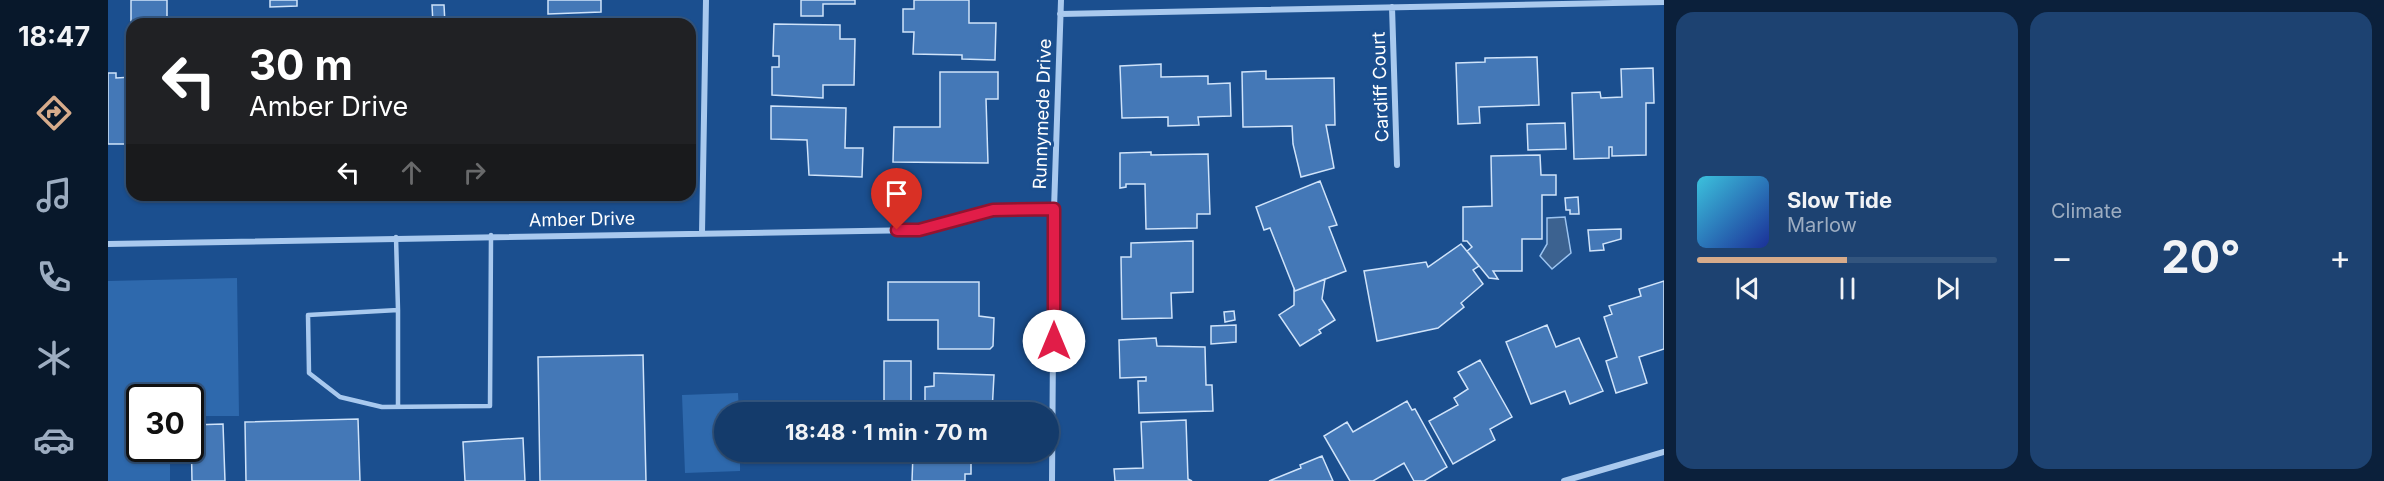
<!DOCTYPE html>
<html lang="en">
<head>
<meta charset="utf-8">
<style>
  :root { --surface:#143b6b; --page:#1d4271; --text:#f1f3f6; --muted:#9dadc1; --line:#33557e; --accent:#d6ab8b }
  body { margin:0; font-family:Inter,sans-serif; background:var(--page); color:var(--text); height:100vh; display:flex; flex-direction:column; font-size:22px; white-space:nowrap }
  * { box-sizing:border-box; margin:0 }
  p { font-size:20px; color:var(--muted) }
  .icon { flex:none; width:33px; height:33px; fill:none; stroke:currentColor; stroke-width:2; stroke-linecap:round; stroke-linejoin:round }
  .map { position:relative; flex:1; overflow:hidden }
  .sheet { display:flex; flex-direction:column; gap:12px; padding:12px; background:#0b203b; width:720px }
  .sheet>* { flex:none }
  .banner { position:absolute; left:18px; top:18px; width:570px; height:183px; border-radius:18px; box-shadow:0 2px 4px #0004,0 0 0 2px var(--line); background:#202124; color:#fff; overflow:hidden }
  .speed { position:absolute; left:18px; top:384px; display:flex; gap:12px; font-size:30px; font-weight:700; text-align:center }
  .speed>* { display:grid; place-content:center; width:78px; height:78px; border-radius:50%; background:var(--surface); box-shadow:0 2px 4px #0004,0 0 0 2px var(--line); line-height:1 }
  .speed .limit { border:3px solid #111; border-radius:9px; background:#fff; color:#111 }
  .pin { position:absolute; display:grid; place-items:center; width:51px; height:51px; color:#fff; margin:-62px -26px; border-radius:50% 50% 50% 0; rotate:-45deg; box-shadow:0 0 6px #0007 }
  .pin .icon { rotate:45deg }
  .me { position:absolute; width:66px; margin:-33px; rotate:0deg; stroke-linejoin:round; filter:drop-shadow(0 0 4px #0008) }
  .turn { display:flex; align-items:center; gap:21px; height:126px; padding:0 24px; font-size:27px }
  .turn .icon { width:78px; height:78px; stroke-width:2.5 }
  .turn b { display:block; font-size:42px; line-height:51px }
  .lanes { display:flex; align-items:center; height:57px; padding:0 24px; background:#0003; justify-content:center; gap:30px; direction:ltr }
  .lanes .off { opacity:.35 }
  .big { font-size:45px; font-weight:700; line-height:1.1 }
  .sheet .tile { flex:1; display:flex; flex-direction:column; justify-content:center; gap:9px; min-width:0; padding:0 21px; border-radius:18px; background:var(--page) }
  .song { display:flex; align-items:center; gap:18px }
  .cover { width:72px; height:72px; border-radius:9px; background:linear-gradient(135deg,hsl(190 70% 55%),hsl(230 70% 35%)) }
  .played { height:6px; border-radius:3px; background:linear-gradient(90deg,var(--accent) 50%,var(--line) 50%) }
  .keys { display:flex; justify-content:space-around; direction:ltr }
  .heat { display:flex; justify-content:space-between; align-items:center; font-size:33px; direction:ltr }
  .sheet .tiles { flex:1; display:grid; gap:12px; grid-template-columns:repeat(2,1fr) }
  .trip { position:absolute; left:606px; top:402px; width:345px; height:60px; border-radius:30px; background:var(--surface); box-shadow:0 2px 4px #0004,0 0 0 2px var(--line); font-weight:700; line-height:60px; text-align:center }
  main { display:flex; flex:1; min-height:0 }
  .dock { display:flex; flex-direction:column; width:108px; justify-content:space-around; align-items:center; background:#08182b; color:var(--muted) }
  .dock .icon { width:42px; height:42px }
  .dock .active { color:var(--accent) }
  .dock b { font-size:27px; color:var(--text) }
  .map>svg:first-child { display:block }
  .green { fill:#2e69ad }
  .water { fill:#3c6290; stroke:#9cc4f0; stroke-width:1.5 }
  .building { fill:#4478b7; stroke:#cfe3fa; stroke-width:1.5 }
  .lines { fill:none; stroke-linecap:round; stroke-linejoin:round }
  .lane { stroke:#a9c9ee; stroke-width:4.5 }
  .street { stroke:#a9c9ee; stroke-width:6 }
  .route-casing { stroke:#92132f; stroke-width:15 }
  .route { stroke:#e11d48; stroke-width:10 }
  .labels { text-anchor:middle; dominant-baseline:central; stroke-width:6; stroke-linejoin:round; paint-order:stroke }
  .street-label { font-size:18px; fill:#fff; stroke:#1b4f8f }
</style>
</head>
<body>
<main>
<nav class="dock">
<b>18:47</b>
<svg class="icon active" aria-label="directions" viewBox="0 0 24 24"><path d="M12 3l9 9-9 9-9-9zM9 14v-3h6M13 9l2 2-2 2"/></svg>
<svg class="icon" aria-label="music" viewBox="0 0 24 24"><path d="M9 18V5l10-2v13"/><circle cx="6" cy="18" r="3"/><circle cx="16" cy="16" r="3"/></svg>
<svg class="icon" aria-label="phone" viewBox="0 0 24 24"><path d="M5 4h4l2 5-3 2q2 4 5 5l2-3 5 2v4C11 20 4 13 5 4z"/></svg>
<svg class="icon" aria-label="climate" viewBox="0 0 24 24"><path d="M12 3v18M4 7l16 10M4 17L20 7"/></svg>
<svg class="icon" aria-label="car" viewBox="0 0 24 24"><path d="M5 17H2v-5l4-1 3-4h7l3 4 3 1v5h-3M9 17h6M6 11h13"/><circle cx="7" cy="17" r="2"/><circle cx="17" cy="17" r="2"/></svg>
</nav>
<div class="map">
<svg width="1556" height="481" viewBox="0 0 1556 481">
  <rect width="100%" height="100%" fill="#1b4f8f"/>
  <path class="green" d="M129,278L131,416H83L82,398H32V448L62,449V481H0V281Z
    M630,393L631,412H616V452H632V471L577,473L574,395Z"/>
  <path class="water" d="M1457,217L1463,253L1444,269L1432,256L1439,244V218Z"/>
  <path class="building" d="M23,0H59V23H23Z
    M162,0H189V6L162,7Z
    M440,0H493V12L440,14Z
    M693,0H747V4H715V16H693Z
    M806,0H861V23H888L887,60L854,59V55L805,54L806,32H795V9H806Z
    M324,5H336L337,24H325Z
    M666,24L732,25V39H747L746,85H715V98L664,95V67H671V56H665Z
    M1429,57L1431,105L1371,107L1372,123L1350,124L1348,63L1377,62V58Z
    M1053,64V77L1100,76V84L1122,83L1123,116L1090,117L1091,125L1060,126V117L1014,118L1012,66Z
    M1545,68L1546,103H1538V155L1504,156V147H1501V158L1466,159L1464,93L1492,92L1493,98L1514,97L1513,69Z
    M1158,71V79L1226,78L1227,125H1218L1226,168L1193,177L1185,144L1184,126L1135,127L1134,72Z
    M832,72H890V99H878L880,163L785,162L786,127H832Z
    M0,73H8V78L24,77V144H0Z
    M663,106L738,108L737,148H755L754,177L701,175L699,140L663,139Z
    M1457,123L1458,149L1420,150L1419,124Z
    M1043,152V155L1100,154L1102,214H1089V228L1038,229L1037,184H1018V187L1012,188V153Z
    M1432,155L1433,175H1448V195H1434V239H1414V271H1385L1390,279L1381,278L1359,251L1364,247L1359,241H1355V207L1384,206L1383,156Z
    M1212,181L1229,225L1221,227L1238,271L1187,291L1162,228L1156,230L1148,207Z
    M1470,197L1471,214H1462V210H1458L1457,198Z
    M1513,229V239L1495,244L1496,250L1482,251L1480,230Z
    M1085,241V292L1063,293L1064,318L1014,319L1013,257H1023V243Z
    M1353,244L1371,266L1365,270L1375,284L1353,303L1356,307L1330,328L1269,341L1256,271L1318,262L1320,267Z
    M1217,279L1214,299L1227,320L1211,330L1213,333L1192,346L1171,315L1186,305V288L1187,291Z
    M1556,281V349L1531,357L1539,383L1508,393L1498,361L1509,357L1496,317L1504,314L1501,306L1533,296L1531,289Z
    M780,282H871V316L886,318L885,346L882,349H830V320H780Z
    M1126,311L1127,320L1117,322L1116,312Z
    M1128,325V342L1103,344V326Z
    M1439,325L1448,347L1471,338L1495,391L1462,404L1457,391L1423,404L1398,342Z
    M1048,338L1049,346L1097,347L1098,385H1104L1105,411L1031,413L1030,381H1038V377L1012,378L1011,340Z
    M535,355L538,481H432L430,357Z
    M1372,360L1404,417L1382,429L1387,440L1345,464L1321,421L1350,405L1346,398L1360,389L1350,372Z
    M776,361H803V401H776Z
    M826,373L886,375L884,412H817V387L826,386Z
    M1299,401L1304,410L1307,409L1339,467L1316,481H1306L1296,463L1265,481H1242L1216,436L1239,422L1245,432Z
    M250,419L252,481H138L137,422Z
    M1078,420L1080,479L1084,481H1007L1006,469L1035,468L1033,422Z
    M115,424L117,481H84L83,425Z
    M415,438L417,481H357L355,442Z
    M805,453H863V474H857V481H804Z
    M1214,456L1225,481H1161L1193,468L1192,465Z"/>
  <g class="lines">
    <path class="lane" d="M288,237L290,310L200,315L201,373L232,397L274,407L382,406L383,235
      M290,310V407"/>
    <path class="street" d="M1284,7L1289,165
      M952,14L1556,2
      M594,233L598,0
      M0,244L811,230L885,210L946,209
      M944,481L946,209L953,0
      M1456,481L1556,452"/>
  </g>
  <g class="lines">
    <g class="route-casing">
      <path id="route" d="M789,230H811L885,210L946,209V341"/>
    </g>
    <use href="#route" class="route"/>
  </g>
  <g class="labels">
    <g class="street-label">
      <text transform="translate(1272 87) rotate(-92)">Cardiff Court</text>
      <text transform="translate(934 114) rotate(-88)">Runnymede Drive</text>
      <text transform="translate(474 219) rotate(-1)">Amber Drive</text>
    </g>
  </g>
</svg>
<div class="speed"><div class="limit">30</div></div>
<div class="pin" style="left:789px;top:230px;background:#d93025"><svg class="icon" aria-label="arrive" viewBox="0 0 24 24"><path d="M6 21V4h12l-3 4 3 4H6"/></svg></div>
<svg class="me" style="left:946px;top:341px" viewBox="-20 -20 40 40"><circle r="19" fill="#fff"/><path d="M0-13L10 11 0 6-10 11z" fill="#e11d48"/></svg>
<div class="trip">18:48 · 1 min · 70 m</div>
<div class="banner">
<div class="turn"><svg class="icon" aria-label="left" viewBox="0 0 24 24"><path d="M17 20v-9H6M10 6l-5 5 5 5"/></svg><div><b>30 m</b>Amber Drive</div></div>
<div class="lanes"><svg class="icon" aria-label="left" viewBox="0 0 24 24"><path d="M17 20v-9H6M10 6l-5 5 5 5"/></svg><svg class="icon off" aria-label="ahead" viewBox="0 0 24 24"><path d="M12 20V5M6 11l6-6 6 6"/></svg><svg class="icon off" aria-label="right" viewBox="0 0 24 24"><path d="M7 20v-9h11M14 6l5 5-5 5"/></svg></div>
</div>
</div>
<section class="sheet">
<div class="tiles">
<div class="tile">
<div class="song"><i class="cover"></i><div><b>Slow Tide</b><p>Marlow</p></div></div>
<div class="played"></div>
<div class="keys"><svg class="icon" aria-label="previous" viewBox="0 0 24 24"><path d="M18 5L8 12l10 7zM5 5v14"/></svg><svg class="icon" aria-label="pause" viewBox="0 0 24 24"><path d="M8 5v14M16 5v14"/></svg><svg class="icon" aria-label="next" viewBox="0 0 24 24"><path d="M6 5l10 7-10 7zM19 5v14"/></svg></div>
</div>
<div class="tile"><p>Climate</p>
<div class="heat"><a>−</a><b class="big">20°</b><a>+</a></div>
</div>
</div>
</section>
</main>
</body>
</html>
